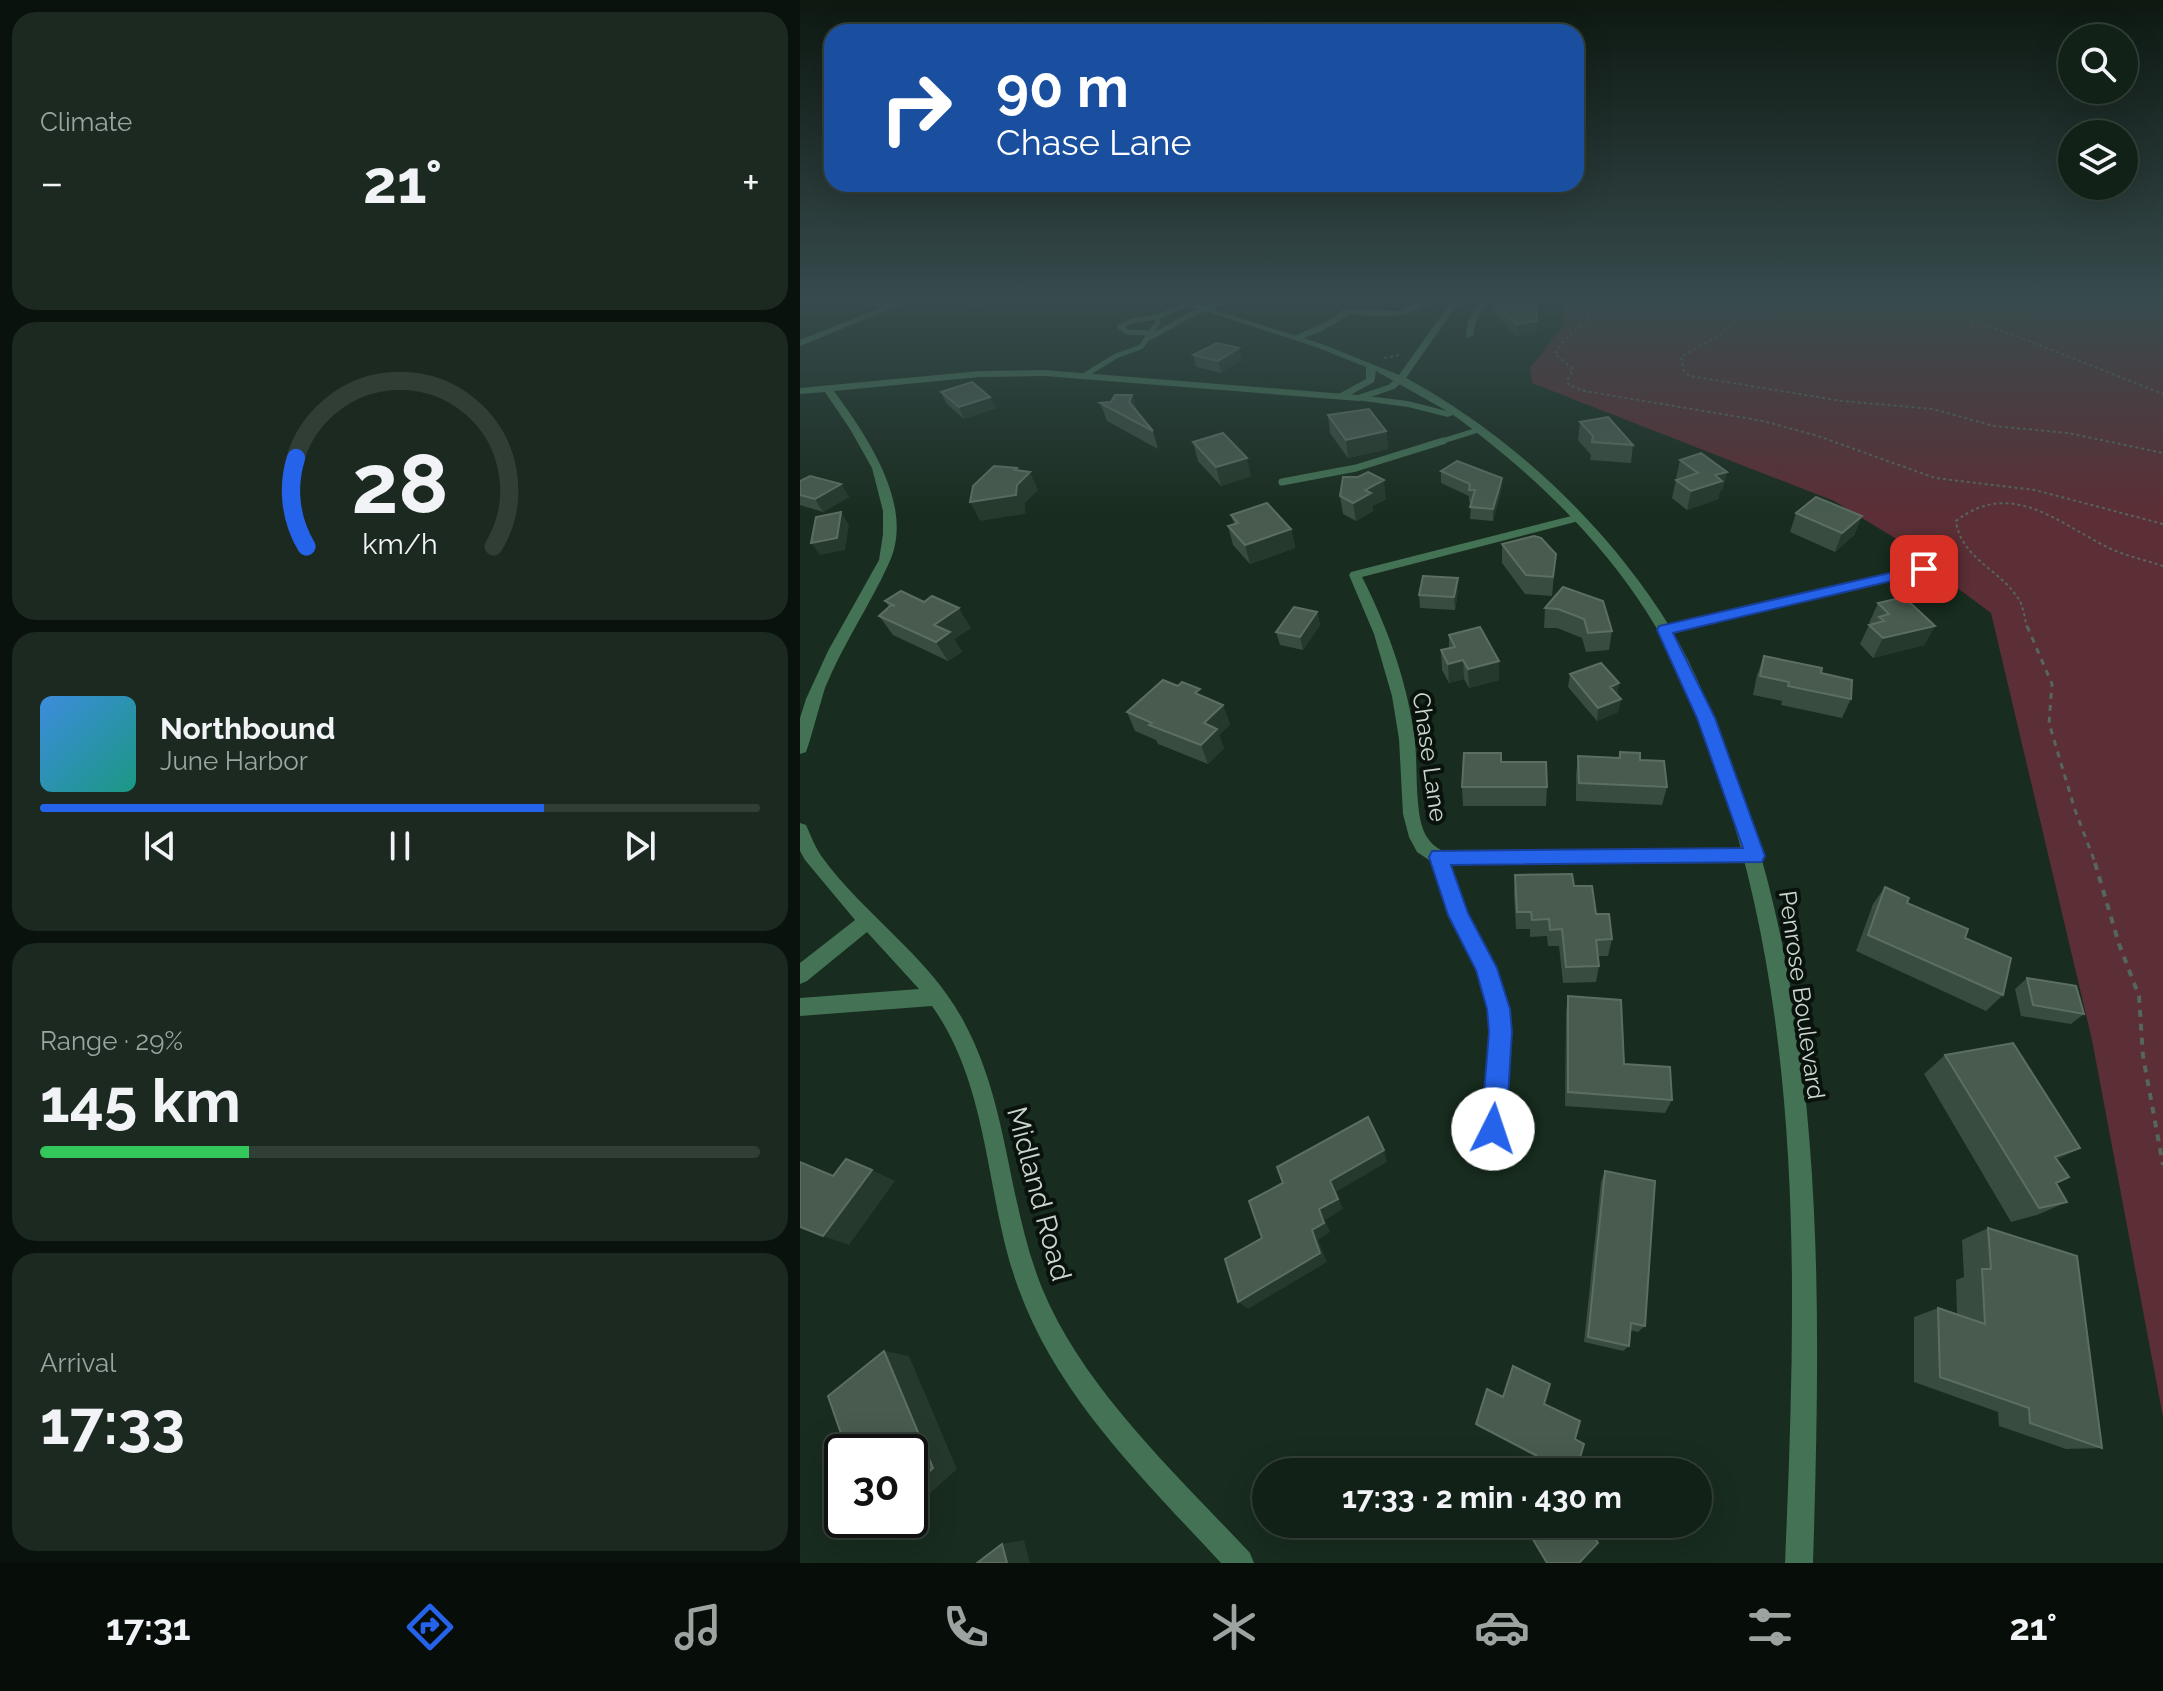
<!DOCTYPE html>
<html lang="en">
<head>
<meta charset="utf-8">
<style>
  :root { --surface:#122117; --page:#1b2920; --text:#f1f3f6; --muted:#9ca3a1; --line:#313e36; --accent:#2563eb }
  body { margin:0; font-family:Raleway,sans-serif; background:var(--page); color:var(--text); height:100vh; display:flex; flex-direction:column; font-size:30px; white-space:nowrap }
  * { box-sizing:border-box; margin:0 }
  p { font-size:26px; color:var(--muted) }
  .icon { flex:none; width:44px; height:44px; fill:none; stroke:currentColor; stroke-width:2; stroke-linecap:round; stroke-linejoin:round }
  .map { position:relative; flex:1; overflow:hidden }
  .details { display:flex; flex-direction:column; gap:12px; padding:12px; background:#0a120d; width:800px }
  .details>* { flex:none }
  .banner { position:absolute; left:24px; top:24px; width:760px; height:168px; border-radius:24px; box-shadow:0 8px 32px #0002,0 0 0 2px var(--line); background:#1a4fa0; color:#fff; overflow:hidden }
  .fabs { position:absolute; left:1258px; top:24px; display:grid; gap:16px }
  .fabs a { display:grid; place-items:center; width:80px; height:80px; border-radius:50%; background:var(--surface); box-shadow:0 8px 32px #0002,0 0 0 2px var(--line); font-size:40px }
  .speed { position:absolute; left:24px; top:1434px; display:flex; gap:16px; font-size:40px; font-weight:700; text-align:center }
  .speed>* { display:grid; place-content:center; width:104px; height:104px; border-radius:50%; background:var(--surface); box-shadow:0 8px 32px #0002,0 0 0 2px var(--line); line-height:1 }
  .speed .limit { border:4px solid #111; border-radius:12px; background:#fff; color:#111 }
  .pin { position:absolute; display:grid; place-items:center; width:68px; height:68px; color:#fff; margin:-34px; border-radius:16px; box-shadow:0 4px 12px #0006 }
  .me { position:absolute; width:88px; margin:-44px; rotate:4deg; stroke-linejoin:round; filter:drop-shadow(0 0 6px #0008) }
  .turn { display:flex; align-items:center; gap:28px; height:168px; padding:0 40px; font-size:36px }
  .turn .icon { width:104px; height:104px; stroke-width:2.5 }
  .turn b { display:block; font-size:56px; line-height:68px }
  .big { font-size:60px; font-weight:700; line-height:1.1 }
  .details .tile { flex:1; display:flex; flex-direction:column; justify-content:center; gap:12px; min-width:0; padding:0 28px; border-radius:24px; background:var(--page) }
  .details .dial { align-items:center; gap:0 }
  .dial svg { height:208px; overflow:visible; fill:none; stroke:var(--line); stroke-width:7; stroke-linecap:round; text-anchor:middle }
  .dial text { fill:var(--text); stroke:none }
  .song { display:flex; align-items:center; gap:24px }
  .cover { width:96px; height:96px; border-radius:12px; background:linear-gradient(135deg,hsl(210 70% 55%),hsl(170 70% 35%)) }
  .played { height:8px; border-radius:4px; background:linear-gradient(90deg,var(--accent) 70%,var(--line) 70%) }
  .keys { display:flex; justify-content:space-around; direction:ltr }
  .heat { display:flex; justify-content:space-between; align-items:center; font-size:44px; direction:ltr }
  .charge { height:12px; border-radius:6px; background:linear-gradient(90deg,#34c759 29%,var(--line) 0) }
  .trip { position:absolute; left:452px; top:1458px; width:460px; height:80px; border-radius:40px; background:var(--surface); box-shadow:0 8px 32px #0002,0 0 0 2px var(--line); font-weight:700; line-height:80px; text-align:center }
  .tab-bar { display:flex; height:128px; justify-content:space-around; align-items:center; background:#070d09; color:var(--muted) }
  .tab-bar .icon { width:56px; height:56px }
  .tab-bar .on { color:var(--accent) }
  .tab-bar b { font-size:36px; color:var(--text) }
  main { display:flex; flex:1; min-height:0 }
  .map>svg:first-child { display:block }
  .green { fill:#5c2e35 }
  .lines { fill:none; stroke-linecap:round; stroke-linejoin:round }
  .path-far2 { stroke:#55665b; stroke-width:2; stroke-dasharray:3 3; stroke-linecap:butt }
  .path-far1 { stroke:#55665b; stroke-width:3; stroke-dasharray:6 6; stroke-linecap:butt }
  .path { stroke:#55665b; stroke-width:4; stroke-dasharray:7 7; stroke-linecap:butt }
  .service-far1 { stroke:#437254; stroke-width:5 }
  .service { stroke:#437254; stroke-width:7 }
  .minor { fill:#437254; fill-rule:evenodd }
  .tertiary { fill:#437254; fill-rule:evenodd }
  .wall { fill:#384c3f }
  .shaded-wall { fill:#25392c }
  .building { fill:#485b4e; stroke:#5c6e62; stroke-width:2 }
  .route { fill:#2563eb; stroke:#184099; stroke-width:2 }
  .labels { text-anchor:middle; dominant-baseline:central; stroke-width:8; stroke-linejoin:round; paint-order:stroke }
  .street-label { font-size:24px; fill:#cad6cd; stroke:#09120c }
  .near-street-label { font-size:28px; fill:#cad6cd; stroke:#09120c }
</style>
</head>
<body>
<main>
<section class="details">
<div class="tile"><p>Climate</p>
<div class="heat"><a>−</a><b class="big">21°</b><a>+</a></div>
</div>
<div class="tile dial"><svg viewBox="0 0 100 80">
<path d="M14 69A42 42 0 1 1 86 69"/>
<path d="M14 69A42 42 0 0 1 10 35" stroke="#2563eb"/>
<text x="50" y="56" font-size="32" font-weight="700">28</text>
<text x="50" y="72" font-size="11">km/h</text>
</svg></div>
<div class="tile">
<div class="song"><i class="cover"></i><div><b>Northbound</b><p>June Harbor</p></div></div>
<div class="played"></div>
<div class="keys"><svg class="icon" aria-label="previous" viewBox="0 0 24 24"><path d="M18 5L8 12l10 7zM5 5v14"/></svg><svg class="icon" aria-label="pause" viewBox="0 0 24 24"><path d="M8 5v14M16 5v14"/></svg><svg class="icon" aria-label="next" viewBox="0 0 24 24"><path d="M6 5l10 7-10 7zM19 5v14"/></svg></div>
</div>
<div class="tile"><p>Range · 29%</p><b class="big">145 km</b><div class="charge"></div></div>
<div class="tile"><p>Arrival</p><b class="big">17:33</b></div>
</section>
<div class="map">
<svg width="1363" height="1563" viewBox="0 0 1363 1563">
  <rect width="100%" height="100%" fill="#182c1f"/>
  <path class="green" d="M763,299H1363V1417L1292,1040L1191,613L1141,576L1107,556L1098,540L1034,501L732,383L730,368L764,324Z"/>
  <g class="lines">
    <path class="path-far2" d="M787,299L789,320L765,339L755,354L773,369L767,381L769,385L785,391L963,421L1018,436L1135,478L1235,490L1363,524
      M956,299L921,334L881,357L884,372L890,376L1042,401L1133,409L1194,426L1268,433L1363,453
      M1149,299V309L1154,315L1214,335L1363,394
      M584,358L600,355
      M1227,628C1225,619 1223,605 1218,598C1199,569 1161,558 1156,521C1211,478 1258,523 1309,548C1326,556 1345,560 1363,566"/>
    <path class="path-far1" d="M1227,626L1252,684L1249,723L1275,810L1296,865"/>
    <path class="path" d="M1295,863L1319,944L1339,996L1343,1056L1363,1165"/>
    <path class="service-far1" d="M351,333L327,332L320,327L331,321L357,317
      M349,338L394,313L430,299
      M285,375L316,356L341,347L358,322L357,317L388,304
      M636,443L678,430"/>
    <path class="service" d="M482,482L556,468L643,441"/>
    <path class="minor" d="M38,299L92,303L104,299H114L0,346V340L83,307Z
      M623,299H632C608,321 579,317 549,314C537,323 503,344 490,338L528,321L544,309L599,311Z
      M681,299H689L676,321L673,336L666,338L668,321Z
      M244,370L558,395L588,385L598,377L606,379L594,389L559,401L244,376L180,377L34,391C66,435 116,506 89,563C70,605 43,644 25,688C22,697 8,749 6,752C4,753 2,753 0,754V718L6,699L28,651L79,560L83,534V511L72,468L50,429L25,392L0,394V388L180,371Z
      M779,514L783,516V520L562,577C588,628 608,684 615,741C617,762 616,782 618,803C620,823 623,840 641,850L955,849L961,851L964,856L961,861L955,863L650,864L668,914L696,968L708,1009L710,1032L704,1129L701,1137L693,1140L685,1137L682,1129L690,1032L688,1009L677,969L650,915L632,862L617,852L609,837L603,814L599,739L592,696L574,634L549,575L551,572Z
      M1124,565L1128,566V572L864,634L857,630L864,626Z
      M0,823L6,825C11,836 15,847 22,857C65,916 130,957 164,1022C209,1105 207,1201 242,1288C283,1388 377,1475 450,1553L454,1563H421C345,1481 258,1397 219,1290C185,1198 191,1089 132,1006L0,1016V998L119,989L67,932L7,981L0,984V963L55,920L5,860L0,851Z"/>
    <path class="tertiary" d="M368,299H379L522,344L599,375L653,299H661L606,378C711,435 807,525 870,627C901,679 921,736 941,792C1026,1040 1021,1304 1013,1563H985C996,1303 1005,1039 923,788C903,727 881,665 846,611C798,536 730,472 659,419L653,415L648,417L608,407L556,400V396L559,395L608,401L647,411L576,371L574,382L543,399H537V395L566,379V367L516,347Z"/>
  </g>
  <path class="wall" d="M152,299H189L181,305L155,304Z
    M692,301L737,321L736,332L717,336L692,311Z
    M393,355L442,359L421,373L396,367Z
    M141,392L196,408L164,419L146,403Z
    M300,403L338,413L353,431L358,449L307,421Z
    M528,415L586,431L588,449L548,458L530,433Z
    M780,422L833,445L831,463L790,460L791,455L778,440Z
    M393,442L451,476L421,486L398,461Z
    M880,460L927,472L922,490L920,491L918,499L887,510L872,498L876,480L877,479L876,478Z
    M641,471L702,478L701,491L693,521L670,519L671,503L669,502V496L641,483Z
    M0,481L41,484L49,497L23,512L0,505Z
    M540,496L586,499L572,506L573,511L556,521L543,514Z
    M996,513L1062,516L1054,535L1035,552L990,532Z
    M431,515L491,529L495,548L450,564L433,545L428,526L434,524Z
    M702,544L756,554L752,596L725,594L702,563Z
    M763,587L812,631L809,650L786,652L782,638L757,628H744L745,608Z
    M658,591L655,610L620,608L619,595Z
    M85,601L171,628L154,639L162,652L148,661L93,635L79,616L89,607Z
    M1078,603L1135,626L1124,645L1073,658L1060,644L1069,625L1071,624L1069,623Z
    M517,612L520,625L503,650L480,645L476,632Z
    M649,635L699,661V680L669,688L664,679L649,683L642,670L641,650L649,648Z
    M964,656L1021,673L1051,699L1042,718L981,705L982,701L953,695L957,675Z
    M770,674L819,683L817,695L821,699L818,712L797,721L768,687Z
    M402,696L423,705L430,724L419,735L424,748L408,764L358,744L356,740L335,731L327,712Z
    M820,752L840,760L867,787L862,805L776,801V775L778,756L818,758Z
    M662,787H747L746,806H663Z
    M715,875L774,886L796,914L812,939L808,956H798L799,966L796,982L763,983L759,946H748L747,936L730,937V929H716L714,893Z
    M1085,887L1107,903L1203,995L1186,1011L1056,951L1073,904Z
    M1227,978L1284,1014L1271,1024L1221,1016L1215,989Z
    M768,996L824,1064L872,1100L865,1113L765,1106L766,1012Z
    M1145,1055L1257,1160L1256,1183L1267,1202L1237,1215L1211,1222L1124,1074Z
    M805,1171L845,1326L838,1332L830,1330L829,1346L823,1351L784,1342L801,1182Z
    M1188,1228L1302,1448L1266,1449L1199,1426L1198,1412L1114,1382V1317L1138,1308L1157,1314L1156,1280L1164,1277L1162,1240Z
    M703,1397L744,1404L775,1439L779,1461L786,1472H717L734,1456L677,1426L676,1424Z"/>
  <path class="shaded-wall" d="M178,299H189L181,305Z
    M737,321L736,332L717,336V324Z
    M439,348L442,359L421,373L418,361Z
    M332,395L338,413L329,402Z
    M190,397L196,408L164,419L159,407Z
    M586,431L588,449L548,458L546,440Z
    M447,458L451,476L421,486L416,467Z
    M217,468L222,479L230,472L238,490L225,503V514L180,521L170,502Z
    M927,472L922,490L920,491L918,499L887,510L891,491L915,475Z
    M702,478L701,491L693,521V509Z
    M584,480L586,499L572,506L573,511L556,521L553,503L565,490Z
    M41,484L49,497L23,512L15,499Z
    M41,512L49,525L45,550L20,555L11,543Z
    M1062,516L1054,535L1035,552L1042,533Z
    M491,529L495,548L450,564L445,545Z
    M658,578V591L655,610L654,597Z
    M159,608L171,628L154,639L162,652L148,661L136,642L134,625Z
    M517,612L520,625L503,650L500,637Z
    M1135,626L1124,645L1073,658L1083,638Z
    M663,660L664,679L649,683L648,664Z
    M699,661V680L669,688L668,669Z
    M819,683L817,696L810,687Z
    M821,699L818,712L797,721L798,708Z
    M423,705L430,724L419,735L424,748L408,764L401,745L404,723Z
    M1280,1148L1252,1163L1255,1157Z
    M584,1150L587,1162L536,1192L543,1209L525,1220L530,1232L518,1240L527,1262L448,1309L438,1302L512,1230L530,1181Z
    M72,1170L95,1181L49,1245L23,1236Z
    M84,1351L109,1356L157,1469L110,1511V1489Z
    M75,1520H100L97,1523L69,1525Z
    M224,1540L230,1563H207L202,1544Z"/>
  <path class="building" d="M706,299H736L737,321L717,324L692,301Z
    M417,343L439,348L418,361L393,355Z
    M172,382L190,397L159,407L141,392Z
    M315,395H332L329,402L353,431L300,403L311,402Z
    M569,409L586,431L546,440L528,415Z
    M808,417L833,445L792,442L793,436L780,422Z
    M423,433L447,458L416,467L393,442Z
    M901,453L927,472L915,475L922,481L891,491L876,480L898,473L880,460Z
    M657,461L702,478L693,509L670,507L675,490H669L670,484L641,471Z
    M194,466L217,468L215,470L230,472L217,485L216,495L170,502L173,486Z
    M568,472L584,480L565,490L571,493L553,503L540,496L543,477H558Z
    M10,476L41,484L15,499L0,495V481Z
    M1016,497L1062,516L1042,533L996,513Z
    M467,503L491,529L445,545L428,526L438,523L431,515Z
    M41,512L37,538L11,543L16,517Z
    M734,536L741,538L756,554L753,577L726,575L702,544Z
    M623,576L658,578L654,597L619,595Z
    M763,587L803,601L812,631L788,633L784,619L758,609L745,608Z
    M101,591L124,602L132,596L159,608L134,625L150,632L136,642L79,616L91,605L95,606L85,601Z
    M1104,597L1135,626L1083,638L1069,625L1084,621L1079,617L1089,614L1078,603Z
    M494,607L517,612L500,637L476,632Z
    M680,627L699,661L668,669L663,660L648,664L641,650L655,647L649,635Z
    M964,656L1022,668L1021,673L1052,680L1051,699L988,686L989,682L960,676Z
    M801,663L819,683L810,687L821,699L798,708L770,674Z
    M363,680L378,686L382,682L400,689L395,693L423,705L404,723L417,729L401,745L349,725L352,723L327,712Z
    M820,752L840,753V760L864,761L867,787L779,783L778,756L820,758Z
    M664,753H701V762H746L747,787H662Z
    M772,874L774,886H792L796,914H809L812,939L796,940L799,966L766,967L762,929L750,930L749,919L732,920L731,912H717L715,875Z
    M1085,887L1109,898L1107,903L1168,929L1165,938L1211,958L1203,995L1068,935Z
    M1227,978L1276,986L1284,1014L1233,1005Z
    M768,996L821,1000L824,1064L870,1067L872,1100L768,1092Z
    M1213,1043L1280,1148L1255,1157L1269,1177L1256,1183L1267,1202L1239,1208L1145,1055Z
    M568,1117L584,1150L530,1181L538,1199L519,1209L524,1223L512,1230L520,1253L438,1302L425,1259L462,1238L449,1201L483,1183L477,1167Z
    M46,1159L72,1170L23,1236L0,1227V1162L33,1176Z
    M805,1171L855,1181L845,1326L831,1323L829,1346L788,1337Z
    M1188,1228L1277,1256L1302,1448L1230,1423L1229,1408L1140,1377L1138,1308L1185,1324L1182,1269H1191Z
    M84,1351L133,1468L110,1489V1452H42V1495L29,1459L45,1445L28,1396Z
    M713,1366L750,1384L744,1404L780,1421L775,1439L784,1444L779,1461L786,1472H719L736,1455L676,1424L687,1389L703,1397Z
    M718,1524H786L798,1543L779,1563H747L728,1531L724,1536Z
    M202,1544L207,1563H177Z"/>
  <linearGradient id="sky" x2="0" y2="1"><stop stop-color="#0d1811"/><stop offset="0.58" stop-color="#374b4d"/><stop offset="1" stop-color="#374b4d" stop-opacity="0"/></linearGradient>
  <rect width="1363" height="517" fill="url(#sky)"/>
  <path class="route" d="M1124,565L1131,569L1129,572L873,633L915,718L965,856L962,862L651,865L668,913L697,968L710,1009L712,1032L706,1129L702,1138L693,1142L685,1138L681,1129L689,1032L687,1009L676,970L648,915L629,857L632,851L943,848L897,718L857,630L859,626Z"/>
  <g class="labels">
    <g class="street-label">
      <text transform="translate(630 757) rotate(82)">Chase Lane</text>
      <text transform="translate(1002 995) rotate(82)">Penrose Boulevard</text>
    </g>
    <g class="near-street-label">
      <text transform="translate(239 1194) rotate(75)">Midland Road</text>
    </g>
  </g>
</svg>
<div class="fabs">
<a><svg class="icon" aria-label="search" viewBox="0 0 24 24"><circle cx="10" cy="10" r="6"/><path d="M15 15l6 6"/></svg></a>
<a><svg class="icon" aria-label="layers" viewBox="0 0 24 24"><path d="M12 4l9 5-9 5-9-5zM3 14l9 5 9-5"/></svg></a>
</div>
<div class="speed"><div class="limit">30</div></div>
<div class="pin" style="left:1124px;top:569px;background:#d93025"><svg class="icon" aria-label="arrive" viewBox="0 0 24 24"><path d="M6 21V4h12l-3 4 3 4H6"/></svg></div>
<svg class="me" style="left:693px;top:1129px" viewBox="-20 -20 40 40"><circle r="19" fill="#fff"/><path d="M0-13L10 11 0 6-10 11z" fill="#2563eb"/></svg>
<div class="trip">17:33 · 2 min · 430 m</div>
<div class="banner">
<div class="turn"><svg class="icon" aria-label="right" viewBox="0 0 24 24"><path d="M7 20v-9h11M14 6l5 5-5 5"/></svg><div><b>90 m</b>Chase Lane</div></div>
</div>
</div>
</main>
<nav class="tab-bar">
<b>17:31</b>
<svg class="icon on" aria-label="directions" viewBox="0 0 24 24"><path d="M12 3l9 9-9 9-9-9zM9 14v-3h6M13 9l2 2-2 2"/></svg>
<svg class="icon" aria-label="music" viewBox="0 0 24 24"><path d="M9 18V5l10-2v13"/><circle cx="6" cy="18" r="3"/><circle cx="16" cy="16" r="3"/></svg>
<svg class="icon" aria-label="phone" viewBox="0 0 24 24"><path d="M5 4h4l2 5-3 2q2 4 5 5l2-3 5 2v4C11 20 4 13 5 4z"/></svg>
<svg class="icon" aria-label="climate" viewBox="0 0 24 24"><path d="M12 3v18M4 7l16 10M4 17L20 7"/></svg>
<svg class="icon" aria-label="car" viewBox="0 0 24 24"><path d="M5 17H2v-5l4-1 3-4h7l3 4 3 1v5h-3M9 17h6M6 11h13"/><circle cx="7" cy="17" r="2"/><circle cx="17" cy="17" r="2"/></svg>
<svg class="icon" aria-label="filters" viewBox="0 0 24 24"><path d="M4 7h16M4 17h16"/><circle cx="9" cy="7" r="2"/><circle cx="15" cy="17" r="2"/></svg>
<b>21°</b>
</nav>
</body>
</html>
